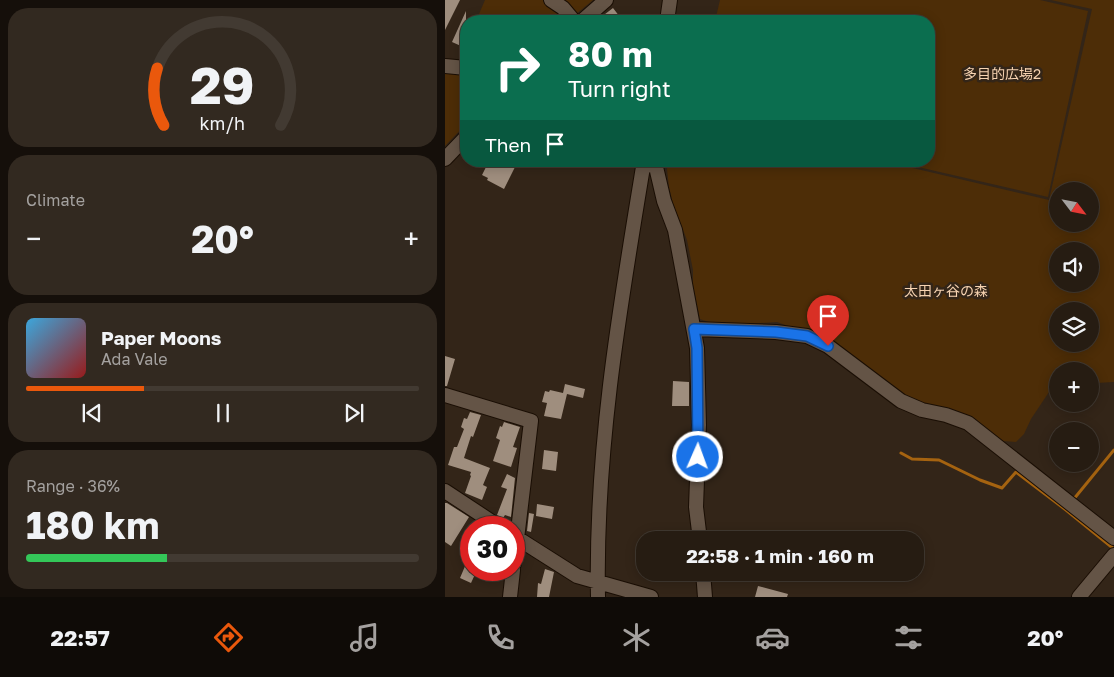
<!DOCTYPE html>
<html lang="en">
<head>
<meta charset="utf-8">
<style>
  :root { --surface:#261c12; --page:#322920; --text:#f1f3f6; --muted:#a4a19f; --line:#423a32; --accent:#ea580c }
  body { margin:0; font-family:"Golos Text","Noto Sans JP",sans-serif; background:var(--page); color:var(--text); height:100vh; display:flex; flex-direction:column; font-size:19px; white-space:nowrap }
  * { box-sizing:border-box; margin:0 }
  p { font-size:16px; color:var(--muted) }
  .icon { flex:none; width:28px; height:28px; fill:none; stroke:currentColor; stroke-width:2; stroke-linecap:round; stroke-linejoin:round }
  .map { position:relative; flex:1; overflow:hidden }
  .side { display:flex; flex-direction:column; gap:8px; padding:8px; background:#150f0a; width:445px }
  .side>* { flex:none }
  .top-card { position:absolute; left:15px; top:15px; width:475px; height:152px; border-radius:20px; box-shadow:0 2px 12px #0003,0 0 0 1px var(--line); background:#0b6e4f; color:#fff; overflow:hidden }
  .needle { width:32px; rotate:122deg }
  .fabs { position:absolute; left:604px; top:182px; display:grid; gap:10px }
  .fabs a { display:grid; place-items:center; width:50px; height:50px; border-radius:50%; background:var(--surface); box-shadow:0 2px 12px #0003,0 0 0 1px var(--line); font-size:25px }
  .speed { position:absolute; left:15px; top:516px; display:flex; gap:10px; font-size:25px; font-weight:700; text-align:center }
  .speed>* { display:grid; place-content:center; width:65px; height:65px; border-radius:50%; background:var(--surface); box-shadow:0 2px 12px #0003,0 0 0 1px var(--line); line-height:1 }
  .speed .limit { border:8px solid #d22; background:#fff; color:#111 }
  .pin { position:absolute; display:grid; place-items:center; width:42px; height:42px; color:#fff; margin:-51px -21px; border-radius:50% 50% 50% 0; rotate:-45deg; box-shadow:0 0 5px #0007 }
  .pin .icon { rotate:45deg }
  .me { position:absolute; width:55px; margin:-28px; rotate:2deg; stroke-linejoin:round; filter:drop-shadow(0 0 4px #0008) }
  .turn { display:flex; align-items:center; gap:18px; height:105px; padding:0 25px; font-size:22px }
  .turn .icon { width:65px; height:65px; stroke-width:2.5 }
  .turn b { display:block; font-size:35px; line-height:42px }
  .then { display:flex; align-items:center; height:48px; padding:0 25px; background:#0003; gap:10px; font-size:19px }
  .big { font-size:38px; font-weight:700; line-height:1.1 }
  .side .card { flex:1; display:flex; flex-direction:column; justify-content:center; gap:8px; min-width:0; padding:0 18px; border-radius:20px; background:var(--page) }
  .side .dial { align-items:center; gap:0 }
  .dial svg { height:130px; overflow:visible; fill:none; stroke:var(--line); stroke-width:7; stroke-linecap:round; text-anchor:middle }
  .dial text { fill:var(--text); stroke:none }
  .song { display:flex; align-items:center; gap:15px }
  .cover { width:60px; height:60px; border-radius:8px; background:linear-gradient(135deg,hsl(200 70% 55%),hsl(0 70% 35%)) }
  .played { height:5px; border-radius:2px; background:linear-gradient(90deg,var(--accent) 30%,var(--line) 30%) }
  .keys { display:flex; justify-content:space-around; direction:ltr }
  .heat { display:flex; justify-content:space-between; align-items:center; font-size:28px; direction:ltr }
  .charge { height:8px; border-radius:4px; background:linear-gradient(90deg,#34c759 36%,var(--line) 0) }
  .trip { position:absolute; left:191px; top:531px; width:288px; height:50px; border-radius:20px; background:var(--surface); box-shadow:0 2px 12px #0003,0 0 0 1px var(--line); font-weight:700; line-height:50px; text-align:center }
  .dock { display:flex; height:80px; justify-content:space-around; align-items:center; background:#0f0b07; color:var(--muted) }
  .dock .icon { width:35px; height:35px }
  .dock .selected { color:var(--accent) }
  .dock b { font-size:22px; color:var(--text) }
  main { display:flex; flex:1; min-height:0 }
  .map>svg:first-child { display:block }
  .green { fill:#4d2d07; fill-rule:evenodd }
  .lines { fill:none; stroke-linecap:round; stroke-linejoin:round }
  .stream { stroke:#a56310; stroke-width:3 }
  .building { fill:#9f8e7e }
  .minor-casing { stroke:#1a0e04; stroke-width:16 }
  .minor { stroke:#645446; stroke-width:14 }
  .route-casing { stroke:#114b97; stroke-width:12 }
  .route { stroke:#1a73e8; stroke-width:9 }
  .labels { text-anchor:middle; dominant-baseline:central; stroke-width:5; stroke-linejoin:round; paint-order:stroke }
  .park-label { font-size:14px; fill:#f7d3b1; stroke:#332518 }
</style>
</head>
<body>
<main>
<section class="side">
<div class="card dial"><svg viewBox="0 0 100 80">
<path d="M14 69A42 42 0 1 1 86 69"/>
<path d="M14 69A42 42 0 0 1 10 34" stroke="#ea580c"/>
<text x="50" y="56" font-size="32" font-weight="700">29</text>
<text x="50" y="72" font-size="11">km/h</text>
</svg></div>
<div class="card"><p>Climate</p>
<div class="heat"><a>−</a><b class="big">20°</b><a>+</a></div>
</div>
<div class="card">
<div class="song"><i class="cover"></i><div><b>Paper Moons</b><p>Ada Vale</p></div></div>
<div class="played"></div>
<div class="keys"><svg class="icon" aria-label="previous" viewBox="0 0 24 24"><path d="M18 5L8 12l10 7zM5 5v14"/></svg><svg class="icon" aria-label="pause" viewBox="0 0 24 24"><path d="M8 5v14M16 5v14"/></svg><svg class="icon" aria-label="next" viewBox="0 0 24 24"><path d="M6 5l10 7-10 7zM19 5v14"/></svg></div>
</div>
<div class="card"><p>Range · 36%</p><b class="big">180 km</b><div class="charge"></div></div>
</section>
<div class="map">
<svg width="669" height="597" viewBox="0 0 669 597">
  <rect width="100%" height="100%" fill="#332518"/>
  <path class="green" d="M40,0H100L122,21H31Z
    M112,0H148L130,15Z
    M275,0H595L643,11L603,197L447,161H484V21H270Z
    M606,0H669V382L651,383L645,381V371H612V380L586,419L579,434L571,442L558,441L536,425L478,408L370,336L332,322L287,325L266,323L255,319L248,285V270L242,240L228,204L224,187L222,169L223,161H438L604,200L647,9ZM612,191H645V224H612ZM612,251H645V284H612ZM612,311H645V344H612Z
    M0,72L21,74V124L0,146Z"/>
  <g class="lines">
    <path class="stream" d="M456,453L467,459L494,460L535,480L557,488L571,472L621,510
      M628,500L669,450
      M621,509V510L669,549"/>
  </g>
  <path class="building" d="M0,0H15L0,30Z
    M168,8L178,21H151Z
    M21,11V35L16,46L7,42Z
    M44,161H73L59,189L42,180L43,178L37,175Z
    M0,356L10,359L2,386H0Z
    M228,381L244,382V406H227Z
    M120,384L140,389L138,398L122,394L116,419L99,416L102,403L97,402L100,391L104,392L105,390L118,393Z
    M25,412L36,415L28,437L26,436L19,458L45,468L38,485L42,487L37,500L20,493L26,476L25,475L26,472L3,465L9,447H12L19,429L16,427L19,418L22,419Z
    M59,422L75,427L68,447L72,448L66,467L48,461L55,440L51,438L55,426L57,427Z
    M99,450L113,452L111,471L97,469Z
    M62,474L70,478L66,517L60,515L58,518L52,515L62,489L56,487Z
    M0,503H2L24,517L6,546L0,542Z
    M92,504L109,507L107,519L91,516Z
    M84,513L89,514L86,532L82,531Z
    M26,552V570H32L26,583L15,578Z
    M100,569L109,572L104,597H92L93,583L96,584Z
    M313,586L343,594L342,597H310Z"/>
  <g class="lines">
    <g class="minor-casing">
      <path id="minor" d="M106,0L118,8L129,21
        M137,21L161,0
        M222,21L225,0
        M0,66L21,68
        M0,159L21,137
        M199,163L211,167L219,201L230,230L252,348L254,425L251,507L255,540
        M249,329L331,332L362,336L383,346L456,401L477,410L501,415L523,423L669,538
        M0,395L86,421L69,564
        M0,491L56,528
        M69,536L132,576L206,597
        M258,572L260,597
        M65,597L68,570
        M153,597C150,450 175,306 199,161
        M634,597L669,555"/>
    </g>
    <use href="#minor" class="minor"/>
  </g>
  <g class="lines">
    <g class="route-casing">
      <path id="route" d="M253,457L252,348L249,329L331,332L362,336L383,346"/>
    </g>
    <use href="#route" class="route"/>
  </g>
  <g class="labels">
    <g class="park-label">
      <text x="557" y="73">多目的広場2</text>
      <text x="501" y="290">太田ヶ谷の森</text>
    </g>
  </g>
</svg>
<div class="fabs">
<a><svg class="needle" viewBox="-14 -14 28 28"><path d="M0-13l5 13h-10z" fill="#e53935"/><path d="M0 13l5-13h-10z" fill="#a4a19f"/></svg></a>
<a><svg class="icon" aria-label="sound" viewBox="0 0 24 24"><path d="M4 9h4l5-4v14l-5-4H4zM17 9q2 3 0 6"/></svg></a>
<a><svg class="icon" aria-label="layers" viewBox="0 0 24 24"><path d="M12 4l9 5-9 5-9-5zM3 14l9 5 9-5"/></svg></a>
<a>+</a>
<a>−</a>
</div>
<div class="speed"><div class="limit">30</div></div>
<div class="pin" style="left:383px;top:346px;background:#d93025"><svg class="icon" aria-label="arrive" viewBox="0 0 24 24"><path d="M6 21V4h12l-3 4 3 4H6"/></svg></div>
<svg class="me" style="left:253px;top:457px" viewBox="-20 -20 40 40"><circle r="17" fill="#1a73e8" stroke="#fff" stroke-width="3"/><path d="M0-11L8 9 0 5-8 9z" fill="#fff"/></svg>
<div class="trip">22:58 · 1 min · 160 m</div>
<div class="top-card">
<div class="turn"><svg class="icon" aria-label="right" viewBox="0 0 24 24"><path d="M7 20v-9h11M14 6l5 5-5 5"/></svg><div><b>80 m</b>Turn right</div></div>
<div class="then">Then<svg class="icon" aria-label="arrive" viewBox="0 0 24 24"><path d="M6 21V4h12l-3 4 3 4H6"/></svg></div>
</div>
</div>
</main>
<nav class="dock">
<b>22:57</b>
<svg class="icon selected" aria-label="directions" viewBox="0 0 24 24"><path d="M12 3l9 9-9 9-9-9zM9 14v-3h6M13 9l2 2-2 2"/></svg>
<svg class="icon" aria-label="music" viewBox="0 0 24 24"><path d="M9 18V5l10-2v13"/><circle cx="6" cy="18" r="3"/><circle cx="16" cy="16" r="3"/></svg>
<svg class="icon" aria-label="phone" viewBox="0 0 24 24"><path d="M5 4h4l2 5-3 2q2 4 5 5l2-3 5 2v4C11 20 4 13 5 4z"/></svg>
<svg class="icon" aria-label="climate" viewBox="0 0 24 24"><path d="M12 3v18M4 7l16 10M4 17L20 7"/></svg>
<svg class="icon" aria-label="car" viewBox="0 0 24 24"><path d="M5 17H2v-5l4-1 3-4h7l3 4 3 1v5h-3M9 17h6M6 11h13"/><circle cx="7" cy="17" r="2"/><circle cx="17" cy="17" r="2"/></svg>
<svg class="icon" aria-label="filters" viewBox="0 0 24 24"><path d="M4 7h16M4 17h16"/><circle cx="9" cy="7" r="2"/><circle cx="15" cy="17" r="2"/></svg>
<b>20°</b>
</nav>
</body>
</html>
